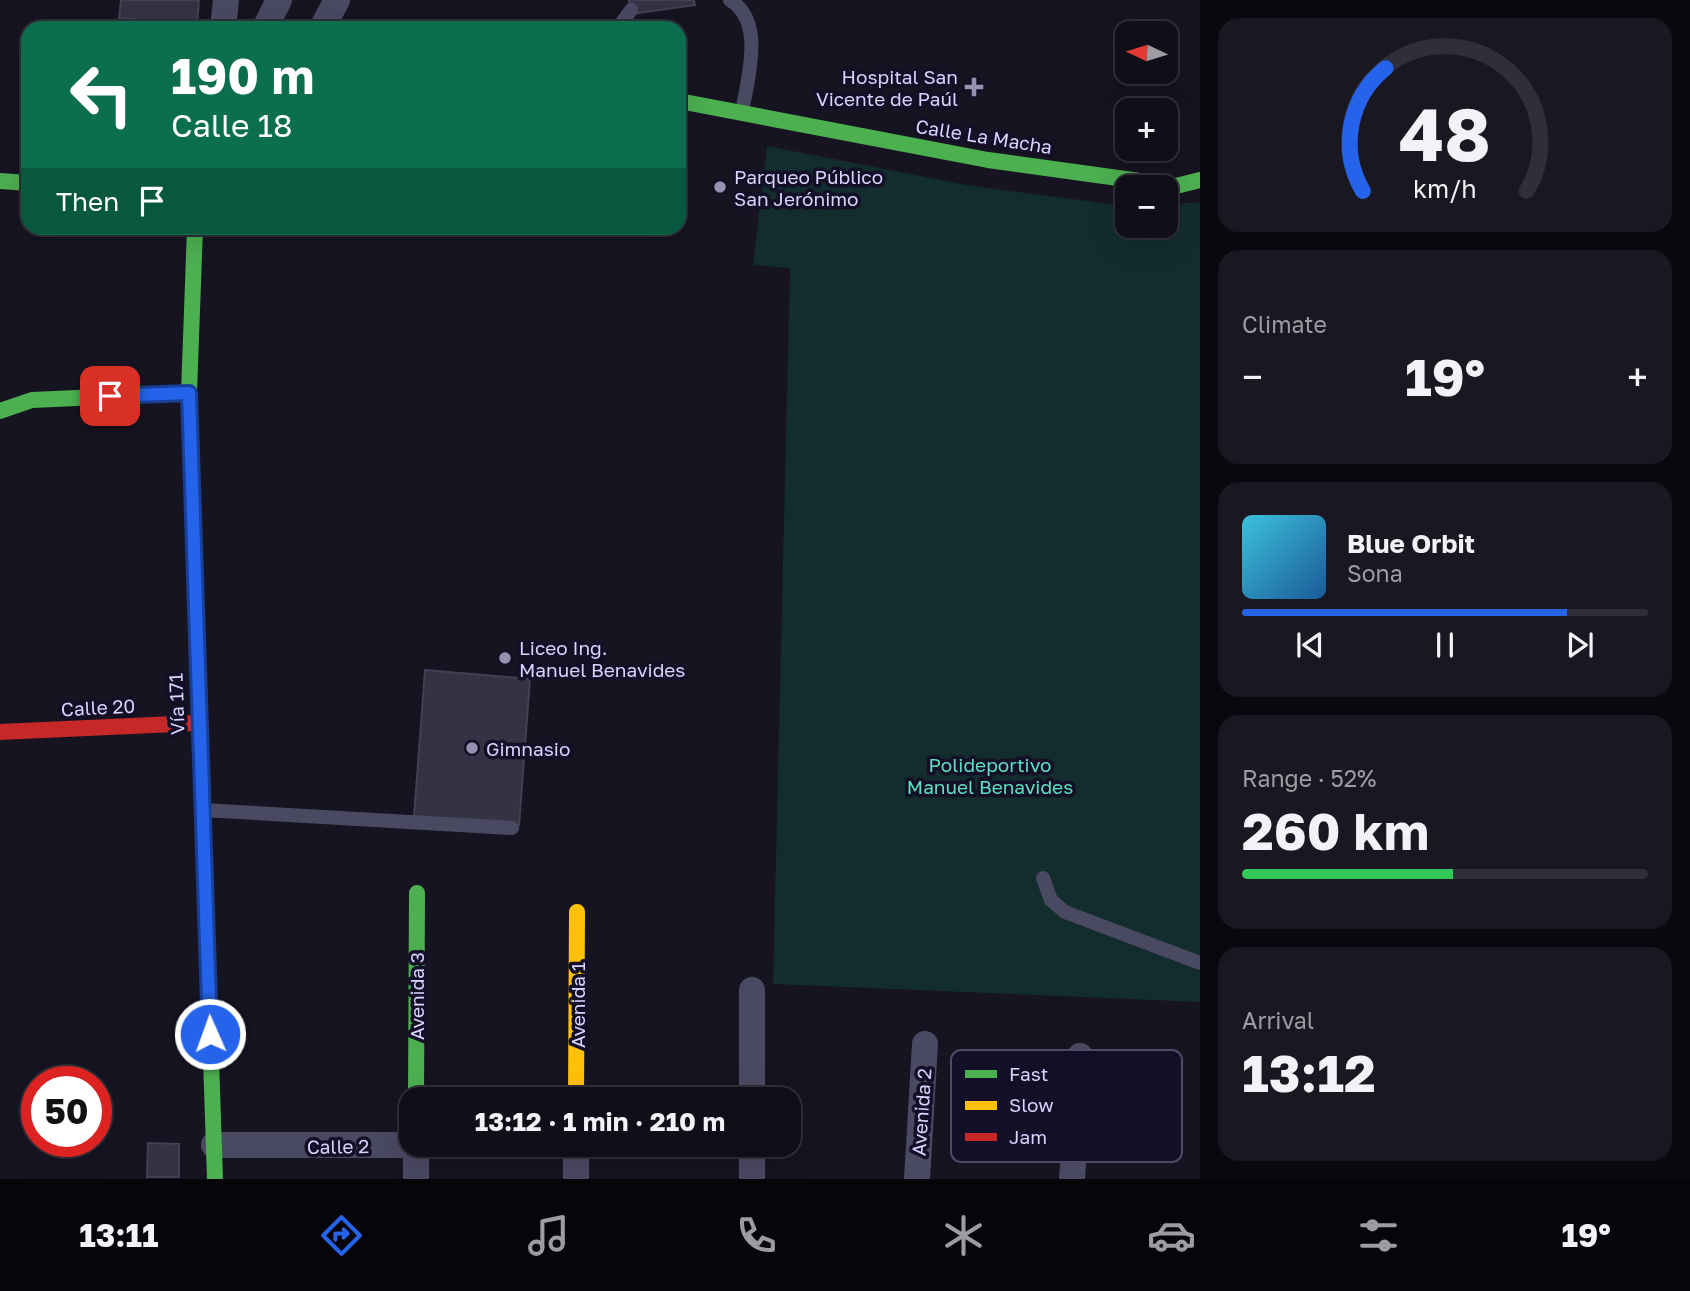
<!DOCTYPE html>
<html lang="en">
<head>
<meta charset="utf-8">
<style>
  :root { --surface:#100f19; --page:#191822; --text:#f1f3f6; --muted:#9c9ca2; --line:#302f38; --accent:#2563eb }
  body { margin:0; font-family:"Golos Text",sans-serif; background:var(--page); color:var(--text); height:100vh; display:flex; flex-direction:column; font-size:26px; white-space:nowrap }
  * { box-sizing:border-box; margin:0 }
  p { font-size:23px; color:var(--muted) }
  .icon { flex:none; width:38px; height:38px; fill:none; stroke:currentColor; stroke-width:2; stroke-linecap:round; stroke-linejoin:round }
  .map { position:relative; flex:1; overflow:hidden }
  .panel { display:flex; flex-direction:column; gap:18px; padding:18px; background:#09080e; width:490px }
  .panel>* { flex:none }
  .guide { position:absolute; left:21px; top:21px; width:665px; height:214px; border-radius:21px; box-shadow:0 7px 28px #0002,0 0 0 2px var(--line); background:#0b6e4f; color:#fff; overflow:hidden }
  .needle { width:46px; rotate:274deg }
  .fabs { position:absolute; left:1115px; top:21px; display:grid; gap:14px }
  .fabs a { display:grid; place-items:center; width:63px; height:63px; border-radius:14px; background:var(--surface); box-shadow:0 7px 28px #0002,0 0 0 2px var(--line); font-size:35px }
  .speed { position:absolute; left:21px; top:1066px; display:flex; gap:14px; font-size:35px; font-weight:700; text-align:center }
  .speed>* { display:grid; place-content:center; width:91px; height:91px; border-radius:50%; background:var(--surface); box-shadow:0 7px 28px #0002,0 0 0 2px var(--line); line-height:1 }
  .speed .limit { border:10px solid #d22; background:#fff; color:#111 }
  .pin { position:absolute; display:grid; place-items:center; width:60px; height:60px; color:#fff; margin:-30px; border-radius:14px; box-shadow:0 4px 10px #0006 }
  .me { position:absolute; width:77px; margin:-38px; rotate:358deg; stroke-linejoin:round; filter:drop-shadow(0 0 5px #0008) }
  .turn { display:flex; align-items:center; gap:24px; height:147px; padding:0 35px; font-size:32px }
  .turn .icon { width:91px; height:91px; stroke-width:2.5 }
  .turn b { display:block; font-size:49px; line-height:60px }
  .then { display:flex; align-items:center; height:66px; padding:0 35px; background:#0003; gap:14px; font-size:26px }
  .big { font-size:52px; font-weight:700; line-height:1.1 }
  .panel .tile { flex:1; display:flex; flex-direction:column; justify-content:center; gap:10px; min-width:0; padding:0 24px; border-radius:21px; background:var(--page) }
  .panel .dial { align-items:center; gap:0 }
  .dial svg { height:182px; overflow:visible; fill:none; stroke:var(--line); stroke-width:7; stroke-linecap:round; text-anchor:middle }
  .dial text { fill:var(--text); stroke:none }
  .song { display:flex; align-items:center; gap:21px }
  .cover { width:84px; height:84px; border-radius:10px; background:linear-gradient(135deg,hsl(190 70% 55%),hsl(210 70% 35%)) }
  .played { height:7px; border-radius:4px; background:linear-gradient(90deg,var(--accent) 80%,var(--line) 80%) }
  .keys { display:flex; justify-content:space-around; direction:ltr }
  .heat { display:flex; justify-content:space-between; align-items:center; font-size:38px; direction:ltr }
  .charge { height:10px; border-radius:5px; background:linear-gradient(90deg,#34c759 52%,var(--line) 0) }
  .trip { position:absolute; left:399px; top:1087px; width:402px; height:70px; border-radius:21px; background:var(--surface); box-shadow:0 7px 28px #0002,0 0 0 2px var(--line); font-weight:700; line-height:70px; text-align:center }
  .menu { display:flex; height:112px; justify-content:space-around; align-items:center; background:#06060a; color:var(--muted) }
  .menu .icon { width:49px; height:49px }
  .menu .current { color:var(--accent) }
  .menu b { font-size:32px; color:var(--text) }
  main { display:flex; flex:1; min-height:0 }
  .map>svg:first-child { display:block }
  .green { fill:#132c2d }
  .building { fill:#343243; stroke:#433f54; stroke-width:2 }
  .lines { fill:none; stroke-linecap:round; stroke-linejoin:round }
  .lane { stroke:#4a4962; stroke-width:14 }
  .street { stroke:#4a4962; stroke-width:26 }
  .fast { stroke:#4caf50; stroke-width:16 }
  .slow { stroke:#ffc107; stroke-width:16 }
  .jam { stroke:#c62828; stroke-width:16 }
  .route-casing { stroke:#184099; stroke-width:18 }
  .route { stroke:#2563eb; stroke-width:12 }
  .poi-dot { fill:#9591b1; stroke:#130f26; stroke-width:2.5 }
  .labels { text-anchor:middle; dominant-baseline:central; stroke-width:7; stroke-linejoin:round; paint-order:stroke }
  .poi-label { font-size:19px; fill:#d9d4ff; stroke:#130f26; text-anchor:start }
  .street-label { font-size:19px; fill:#d9d4ff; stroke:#130f26 }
  .park-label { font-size:19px; fill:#5fe0c0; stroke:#130f26 }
  .key { fill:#130f26; stroke:#4e4a67; stroke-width:2 }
  .key-label { font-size:19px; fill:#d9d4ff }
</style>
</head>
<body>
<main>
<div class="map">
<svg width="1200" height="1179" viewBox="0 0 1200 1179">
  <rect width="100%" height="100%" fill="#161421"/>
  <path class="green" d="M767,146L972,186L1127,206V226H1166V205L1200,202V1002L773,984L790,268L753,265Z"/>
  <path class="building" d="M121,0H199L197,25L119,18Z
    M629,0H694L695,5L631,14Z
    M425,670L530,679L519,825L414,816Z
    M148,1143L179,1144V1177H147Z"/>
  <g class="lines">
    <path class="lane" d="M730,0C766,22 747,79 742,113
      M618,28L631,10
      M203,810L512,828
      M1043,878L1051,900L1065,912L1200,963"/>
    <path class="street" d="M223,28L226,0
      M265,28L279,0
      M322,28L337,0
      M752,1099V990
      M416,1144V1179
      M214,1145H416
      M576,1179V1144
      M752,1179V1144
      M917,1179L925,1044
      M1072,1179L1080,1056"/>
    <path class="fast" d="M679,101L988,160L1176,186L1200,180
      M0,181L28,183
      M195,228L189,393L215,1179
      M0,411L32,400L189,393
      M416,1099L417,893"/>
    <path class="slow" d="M576,1099L577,912"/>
    <path class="jam" d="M0,732L197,723"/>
  </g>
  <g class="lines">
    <g class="route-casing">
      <path id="route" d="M110,396L189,393L210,1034"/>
    </g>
    <use href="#route" class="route"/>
  </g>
  <g class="poi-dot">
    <path d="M970.5 76.5h7v7h7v7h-7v7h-7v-7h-7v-7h7z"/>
    <circle cx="720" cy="187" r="7"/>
    <circle cx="505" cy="658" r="7"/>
    <circle cx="472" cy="748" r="7"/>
  </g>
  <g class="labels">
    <g class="poi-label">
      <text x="958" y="76" text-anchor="end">Hospital San<tspan x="958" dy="22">Vicente de Paúl</tspan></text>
      <text x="734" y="176">Parqueo Público<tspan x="734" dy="22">San Jerónimo</tspan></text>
      <text x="519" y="647">Liceo Ing.<tspan x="519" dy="22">Manuel Benavides</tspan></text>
      <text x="486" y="748">Gimnasio</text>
    </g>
    <g class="street-label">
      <text transform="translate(984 136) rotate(9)">Calle La Macha</text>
      <text transform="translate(176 704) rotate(-92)">Vía 171</text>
      <text transform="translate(98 707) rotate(-3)">Calle 20</text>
      <text transform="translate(416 996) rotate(-90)">Avenida 3</text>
      <text transform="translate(577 1005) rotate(-90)">Avenida 1</text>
      <text transform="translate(921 1112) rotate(-86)">Avenida 2</text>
      <text transform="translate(338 1146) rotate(-1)">Calle 2</text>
    </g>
    <g class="park-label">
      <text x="990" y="764">Polideportivo<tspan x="990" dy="22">Manuel Benavides</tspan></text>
    </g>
  </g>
  <rect x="951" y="1050" width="231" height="112" rx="10" class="key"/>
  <rect x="965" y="1070" width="32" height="8" fill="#4caf50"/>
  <rect x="965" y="1101" width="32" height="9" fill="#ffc107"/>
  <rect x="965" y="1133" width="32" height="8" fill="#c62828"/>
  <g class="key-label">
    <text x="1009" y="1081">Fast</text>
    <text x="1009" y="1112">Slow</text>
    <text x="1009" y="1144">Jam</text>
  </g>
</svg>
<div class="fabs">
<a><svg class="needle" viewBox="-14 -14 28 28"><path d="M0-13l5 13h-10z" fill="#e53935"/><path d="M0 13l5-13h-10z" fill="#9c9ca2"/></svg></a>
<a>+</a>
<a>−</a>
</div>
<div class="speed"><div class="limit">50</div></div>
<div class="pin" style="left:110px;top:396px;background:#d93025"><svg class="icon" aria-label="arrive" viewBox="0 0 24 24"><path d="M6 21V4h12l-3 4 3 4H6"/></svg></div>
<svg class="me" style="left:210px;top:1034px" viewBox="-20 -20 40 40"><circle r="17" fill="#2563eb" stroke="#fff" stroke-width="3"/><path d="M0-11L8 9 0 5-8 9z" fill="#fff"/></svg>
<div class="trip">13:12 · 1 min · 210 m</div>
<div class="guide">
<div class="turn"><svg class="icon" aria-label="left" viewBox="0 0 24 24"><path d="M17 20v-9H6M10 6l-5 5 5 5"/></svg><div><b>190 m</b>Calle 18</div></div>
<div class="then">Then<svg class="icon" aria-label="arrive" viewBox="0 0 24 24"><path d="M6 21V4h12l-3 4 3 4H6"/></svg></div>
</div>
</div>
<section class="panel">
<div class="tile dial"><svg viewBox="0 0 100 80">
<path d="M14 69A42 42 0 1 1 86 69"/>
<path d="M14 69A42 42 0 0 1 24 15" stroke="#2563eb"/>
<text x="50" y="56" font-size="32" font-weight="700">48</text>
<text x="50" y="72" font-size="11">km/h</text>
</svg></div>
<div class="tile"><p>Climate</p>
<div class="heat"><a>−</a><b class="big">19°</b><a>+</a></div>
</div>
<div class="tile">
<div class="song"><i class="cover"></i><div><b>Blue Orbit</b><p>Sona</p></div></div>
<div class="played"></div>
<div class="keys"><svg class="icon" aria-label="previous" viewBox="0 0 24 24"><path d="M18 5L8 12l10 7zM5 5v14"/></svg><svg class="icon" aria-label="pause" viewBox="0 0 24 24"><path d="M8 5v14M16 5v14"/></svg><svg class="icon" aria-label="next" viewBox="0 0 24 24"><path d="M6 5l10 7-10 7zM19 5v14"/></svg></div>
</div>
<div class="tile"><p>Range · 52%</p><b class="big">260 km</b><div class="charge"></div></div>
<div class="tile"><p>Arrival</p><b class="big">13:12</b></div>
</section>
</main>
<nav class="menu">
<b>13:11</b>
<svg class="icon current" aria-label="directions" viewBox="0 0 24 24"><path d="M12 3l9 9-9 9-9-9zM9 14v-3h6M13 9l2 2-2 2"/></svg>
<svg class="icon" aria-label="music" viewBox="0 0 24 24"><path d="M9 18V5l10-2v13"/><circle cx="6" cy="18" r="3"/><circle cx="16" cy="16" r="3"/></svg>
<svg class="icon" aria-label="phone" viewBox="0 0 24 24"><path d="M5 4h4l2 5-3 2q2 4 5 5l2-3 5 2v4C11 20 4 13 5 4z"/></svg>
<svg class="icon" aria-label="climate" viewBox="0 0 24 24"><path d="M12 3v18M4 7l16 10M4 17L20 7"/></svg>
<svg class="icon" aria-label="car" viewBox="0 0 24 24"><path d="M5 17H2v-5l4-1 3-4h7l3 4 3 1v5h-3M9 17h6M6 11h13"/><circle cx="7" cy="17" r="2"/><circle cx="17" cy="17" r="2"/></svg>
<svg class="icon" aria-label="filters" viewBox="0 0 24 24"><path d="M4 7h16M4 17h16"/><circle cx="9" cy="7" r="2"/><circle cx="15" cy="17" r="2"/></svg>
<b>19°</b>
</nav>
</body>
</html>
